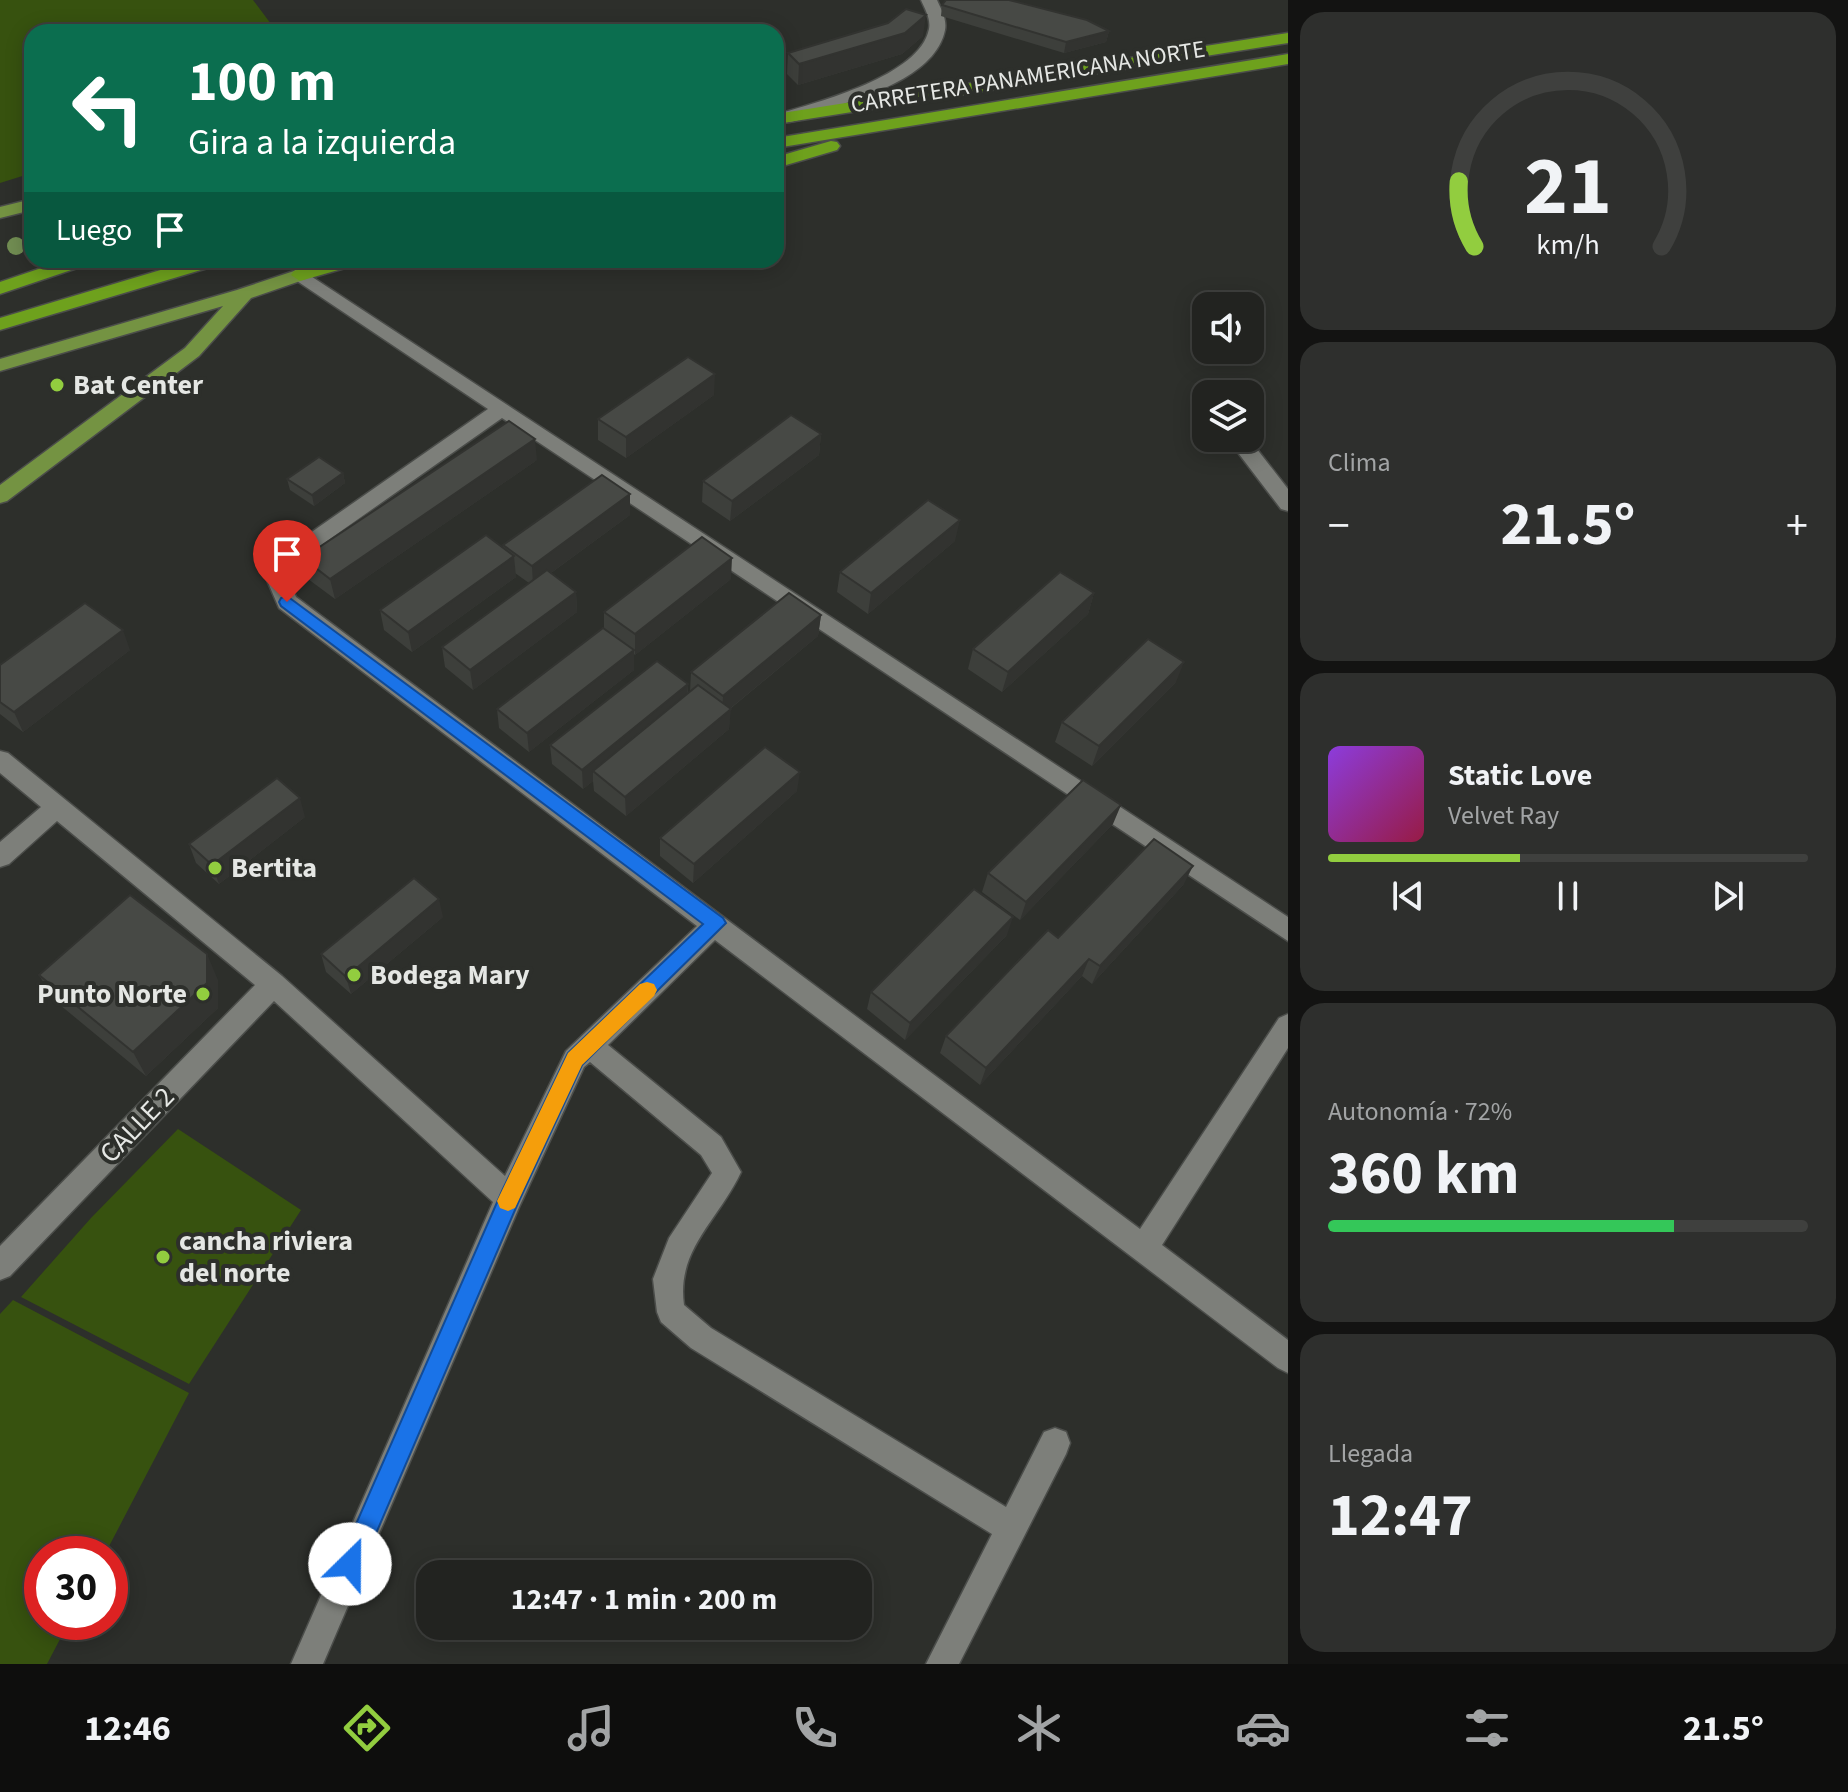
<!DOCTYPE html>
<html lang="es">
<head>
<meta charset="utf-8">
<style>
  :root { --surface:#222320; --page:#2e2f2d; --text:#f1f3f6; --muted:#a2a4a5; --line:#3f403e; --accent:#92cd3f }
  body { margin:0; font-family:"Source Sans 3",sans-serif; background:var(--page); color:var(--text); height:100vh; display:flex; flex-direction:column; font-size:30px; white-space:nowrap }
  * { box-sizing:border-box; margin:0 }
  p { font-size:26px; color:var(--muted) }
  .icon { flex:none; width:44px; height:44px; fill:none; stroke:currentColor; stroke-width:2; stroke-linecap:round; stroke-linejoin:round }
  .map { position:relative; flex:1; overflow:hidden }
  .panel { display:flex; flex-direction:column; gap:12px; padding:12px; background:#131312; width:560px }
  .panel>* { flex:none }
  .top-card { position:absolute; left:24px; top:24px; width:760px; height:244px; border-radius:24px; box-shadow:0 4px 20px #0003,0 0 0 2px var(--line); background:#0b6e4f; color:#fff; overflow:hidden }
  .controls { position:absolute; left:1192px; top:292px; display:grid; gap:16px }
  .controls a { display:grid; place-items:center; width:72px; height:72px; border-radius:16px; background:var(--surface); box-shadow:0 4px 20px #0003,0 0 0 2px var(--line); font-size:40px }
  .speed { position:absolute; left:24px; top:1536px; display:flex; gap:16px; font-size:40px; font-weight:700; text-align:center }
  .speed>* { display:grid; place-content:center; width:104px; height:104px; border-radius:50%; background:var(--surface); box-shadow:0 4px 20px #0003,0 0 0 2px var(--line); line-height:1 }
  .speed .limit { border:12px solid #d22; background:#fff; color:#111 }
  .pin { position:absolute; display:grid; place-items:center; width:68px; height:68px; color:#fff; margin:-82px -34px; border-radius:50% 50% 50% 0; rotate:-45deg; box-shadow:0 0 8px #0007 }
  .pin .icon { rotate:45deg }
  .me { position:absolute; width:88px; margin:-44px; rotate:23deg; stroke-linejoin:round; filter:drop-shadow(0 0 6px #0008) }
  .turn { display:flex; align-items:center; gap:28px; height:168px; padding:0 32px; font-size:36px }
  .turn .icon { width:104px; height:104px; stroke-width:2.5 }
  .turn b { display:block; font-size:56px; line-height:68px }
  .then { display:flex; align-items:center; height:76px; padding:0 32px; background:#0003; gap:16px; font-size:30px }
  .big { font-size:60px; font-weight:700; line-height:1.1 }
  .panel .card { flex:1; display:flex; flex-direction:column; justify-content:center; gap:12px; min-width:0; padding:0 28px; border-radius:24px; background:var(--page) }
  .panel .dial { align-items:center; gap:0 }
  .dial svg { height:208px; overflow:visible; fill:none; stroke:var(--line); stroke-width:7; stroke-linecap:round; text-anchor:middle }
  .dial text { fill:var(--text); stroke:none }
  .song { display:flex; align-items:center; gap:24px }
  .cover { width:96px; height:96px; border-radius:12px; background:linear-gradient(135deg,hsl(270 70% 55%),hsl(340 70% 35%)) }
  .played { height:8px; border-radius:4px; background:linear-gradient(90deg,var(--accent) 40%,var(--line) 40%) }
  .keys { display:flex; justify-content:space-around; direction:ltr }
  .heat { display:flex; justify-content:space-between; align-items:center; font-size:44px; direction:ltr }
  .charge { height:12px; border-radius:6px; background:linear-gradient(90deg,#34c759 72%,var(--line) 0) }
  .trip { position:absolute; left:416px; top:1560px; width:456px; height:80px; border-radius:24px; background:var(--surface); box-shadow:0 4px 20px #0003,0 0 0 2px var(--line); font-weight:700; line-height:80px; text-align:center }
  .dock { display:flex; height:128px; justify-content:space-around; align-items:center; background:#0e0e0d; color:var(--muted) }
  .dock .icon { width:56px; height:56px }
  .dock .current { color:var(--accent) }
  .dock b { font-size:36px; color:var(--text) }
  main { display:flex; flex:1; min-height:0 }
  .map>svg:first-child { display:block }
  .green { fill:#37520f }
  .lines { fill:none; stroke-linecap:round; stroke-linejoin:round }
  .minor-casing { stroke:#4b4d4a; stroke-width:3 }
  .major-casing { stroke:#4b4d4a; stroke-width:3 }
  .highway-casing { stroke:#4b4d4a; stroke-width:3 }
  .minor { fill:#7d7f7a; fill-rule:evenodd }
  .major { fill:#749342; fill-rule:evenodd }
  .highway { fill:#6ea11d; fill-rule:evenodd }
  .tree { fill:#718d52 }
  .wall { fill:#3d3f3b }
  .shaded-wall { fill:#323330 }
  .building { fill:#474945; stroke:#323330; stroke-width:2 }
  .route { fill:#1a73e8; stroke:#114b97; stroke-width:2 }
  .slow { fill:#f59e0b }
  .poi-dot { fill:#92cd3f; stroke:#2d2f2b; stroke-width:3 }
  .labels { text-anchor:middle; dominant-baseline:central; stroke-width:8; stroke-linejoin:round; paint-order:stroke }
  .far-street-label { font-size:24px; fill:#e5e7e4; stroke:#2d2f2b }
  .poi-label { font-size:28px; font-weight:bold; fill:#e5e7e4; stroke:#2d2f2b; text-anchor:start }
  .street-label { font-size:28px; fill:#e5e7e4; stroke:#2d2f2b }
</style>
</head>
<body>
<main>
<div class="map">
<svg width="1288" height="1664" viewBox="0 0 1288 1664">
  <rect width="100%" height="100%" fill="#2d2f2b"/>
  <path class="green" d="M0,0H253L277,32H32V173L0,183Z
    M178,1129L301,1210L189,1384L21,1297L91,1218Z
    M13,1300L189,1393L105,1554H42V1622H69L47,1664H0V1314Z"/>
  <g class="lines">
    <g class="minor-casing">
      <path id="minor" d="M921,0H937C941,9 947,19 945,30C936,75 869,95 832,108C817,113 794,125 778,122V114C818,102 920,76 929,29C931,19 925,9 921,0Z
        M300,269L1288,917V941L502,418L297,562L288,578L296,597L1140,1229L1279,1018L1288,1014V1048L1162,1245L1288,1340V1373L1278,1368L715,940L608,1045L721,1137L741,1172C719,1220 676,1249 684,1305L711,1328L1006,1507L1044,1432L1055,1428L1066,1432L1070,1443L1066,1454L959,1664H926L992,1534L691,1348L661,1322L657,1312L653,1279L669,1238L712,1173L701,1155L590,1062L584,1067L520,1205L323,1664H291L493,1202L274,1001L10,1276L0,1280V1246L255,985L57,821L9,864L0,867V842L41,807L0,773V751L8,753L282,976L505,1176L566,1051L697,926L279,608L266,578L283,552L488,409L294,279L291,275L294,271Z
        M1246,442L1253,444L1288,489V511L1281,509L1239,454L1236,449L1239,444Z"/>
    </g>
    <g class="major-casing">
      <path id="major" d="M32,199V210L0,218V207Z
        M309,260H330L306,279L251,298L199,356L7,501L0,503V485L185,348L223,306L0,371V359L237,290L294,271Z"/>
    </g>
    <g class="highway-casing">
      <path id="highway" d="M1288,33V43L776,124V114Z
        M1288,54V64L776,148V138Z
        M831,141L837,142L840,146L837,150L776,168V157Z
        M65,260H92L89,264L0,294V282Z
        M194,260H224L221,264L0,330V318Z
        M332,260H362L359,264L300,281L291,275L294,271Z"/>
    </g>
    <use href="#minor" class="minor"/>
    <use href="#major" class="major"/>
    <use href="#highway" class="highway"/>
  </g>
  <circle class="tree" cx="16" cy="246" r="9"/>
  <path class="wall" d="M942,5L1109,31L1106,42L1064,53L941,16Z
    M923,36L902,54L798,85L787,74L788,53Z
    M714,395L626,458L598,440V419Z
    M821,434L819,455L730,521L702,502L703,481Z
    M537,460L335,599L308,579L303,558Z
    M343,473L345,483L314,506L290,490L287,479Z
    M630,515L551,573L576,592L577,612L473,690L445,667L442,647L529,583L515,573L516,577L412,652L384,630L380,610L503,548V545Z
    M955,541L868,614L837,592L840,572Z
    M731,579L635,655L634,654V670L529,752L499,728L497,709L604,628V612Z
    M1094,593L1088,614L1002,692L968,669L973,649Z
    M821,615L818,636L730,709L729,729L626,816L594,791L593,781L583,789L552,764L550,745L688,684V694L690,692L691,672Z
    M130,650L23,732L0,714V665Z
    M1176,682L1092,766L1055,742L1062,722Z
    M797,791L693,883L660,856V838Z
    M305,817L219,884L196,863L189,844Z
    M1113,824L1020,920L982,892L988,873Z
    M1184,884L1092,984L1082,976L980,1085L940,1053L946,1036Z
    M443,917L351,994L326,972L321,954Z
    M1007,935L905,1040L867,1009L871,992Z
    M39,975L218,980V1008L146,1076L54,1000Z"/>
  <path class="shaded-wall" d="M926,15L923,36L902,54L798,85L799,64Z
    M1109,31L1106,42L1064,53L1066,42Z
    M715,374L714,395L626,458V437Z
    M821,434L819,455L730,521L732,501Z
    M535,439L537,460L335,599L330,579Z
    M343,473L345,483L314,506L312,495Z
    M630,494V515L533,586L532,566Z
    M960,520L955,541L868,614L871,593Z
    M514,556L516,577L412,652L408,632Z
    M732,558L731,579L635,655V634Z
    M576,592L577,612L473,690L470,670Z
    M1094,593L1088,614L1002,692L1008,672Z
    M821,615L818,636L722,715L723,696Z
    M123,630L130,650L23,732L14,712Z
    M634,650V670L529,752L527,733Z
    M1184,662L1176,682L1092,766L1099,746Z
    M688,684L687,704L593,771V781L583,789L582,770Z
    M731,709L729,729L626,816L625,797Z
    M800,772L797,791L693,883L694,864Z
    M300,798L305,817L219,884L212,865Z
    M1121,805L1113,824L1020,920L1026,902Z
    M1193,866L1184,884L1092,984L1100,966Z
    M439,899L443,917L351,994L346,977Z
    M1013,917L1007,935L905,1040L910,1023Z
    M207,954L218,980V1008L146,1076L133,1052Z
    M1089,959L1082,976L980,1085L986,1068Z"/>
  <path class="building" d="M946,0H1009L1087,20L1109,31L1066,42L942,5Z
    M906,9L926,15L905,33L799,64L788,53L888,23Z
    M688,357L715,374L626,437L598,419Z
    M791,415L821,434L732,501L703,481Z
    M509,421L535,439L330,579L303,558Z
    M319,457L343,473L312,495L287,479Z
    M602,475L630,494L532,566L503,545Z
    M928,500L960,520L871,593L840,572Z
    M486,535L514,556L408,632L380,610Z
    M702,537L732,558L635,634L604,612Z
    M547,570L576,592L470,670L442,647Z
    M1060,572L1094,593L1008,672L973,649Z
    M789,593L821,615L723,696L691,672Z
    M85,603L123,630L14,712L0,702V665Z
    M603,628L634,650L527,733L497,709Z
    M1148,639L1184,662L1099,746L1062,722Z
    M657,661L688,684L582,770L550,745Z
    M698,685L731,709L625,797L593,771Z
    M765,747L800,772L694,864L660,838Z
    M277,778L300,798L212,865L189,844Z
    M1083,780L1121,805L1026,902L988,873Z
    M1154,839L1193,866L1100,966L1089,959L986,1068L946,1036L1048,930L1058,938Z
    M414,878L439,899L346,977L321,954Z
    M974,889L1013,917L910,1023L871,992Z
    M130,895L207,954V983L133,1052L39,975Z"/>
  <path class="route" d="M287,596L723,918L726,923L582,1065L518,1203L359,1573L350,1576L342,1573L338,1564L342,1556L502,1191L568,1053L703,924L281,606L279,602L281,598Z"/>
  <path class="slow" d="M647,982L654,984L657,990L654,996L582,1065L515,1208L508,1211L500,1208L497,1201L568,1053L640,984Z"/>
  <g class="poi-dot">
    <circle cx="57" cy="385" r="8"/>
    <circle cx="215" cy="868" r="8"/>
    <circle cx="354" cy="975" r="8"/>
    <circle cx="203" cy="994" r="8"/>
    <circle cx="163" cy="1257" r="8"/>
  </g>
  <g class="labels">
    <g class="far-street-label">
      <text transform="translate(1028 77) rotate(-9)">CARRETERA PANAMERICANA NORTE</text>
    </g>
    <g class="poi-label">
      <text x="73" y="385">Bat Center</text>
      <text x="231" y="868">Bertita</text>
      <text x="370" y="975">Bodega Mary</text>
      <text x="187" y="994" text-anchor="end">Punto Norte</text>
      <text x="179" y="1241">cancha riviera<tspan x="179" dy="32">del norte</tspan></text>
    </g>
    <g class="street-label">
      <text transform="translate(137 1125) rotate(-46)">CALLE 2</text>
    </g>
  </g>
</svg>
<div class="controls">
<a><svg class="icon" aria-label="sound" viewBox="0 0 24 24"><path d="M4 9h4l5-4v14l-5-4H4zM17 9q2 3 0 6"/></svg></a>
<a><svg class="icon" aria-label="layers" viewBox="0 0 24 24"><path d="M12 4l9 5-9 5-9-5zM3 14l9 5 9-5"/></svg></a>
</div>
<div class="speed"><div class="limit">30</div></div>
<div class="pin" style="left:287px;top:602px;background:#d93025"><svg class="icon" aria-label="arrive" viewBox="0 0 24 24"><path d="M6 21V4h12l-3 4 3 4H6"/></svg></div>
<svg class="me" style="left:350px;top:1564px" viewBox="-20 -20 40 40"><circle r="19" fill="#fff"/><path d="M0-13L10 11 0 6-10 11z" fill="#1a73e8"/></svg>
<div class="trip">12:47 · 1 min · 200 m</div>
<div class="top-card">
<div class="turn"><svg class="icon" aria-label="left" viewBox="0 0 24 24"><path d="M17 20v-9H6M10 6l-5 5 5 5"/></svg><div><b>100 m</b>Gira a la izquierda</div></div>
<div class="then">Luego<svg class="icon" aria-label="arrive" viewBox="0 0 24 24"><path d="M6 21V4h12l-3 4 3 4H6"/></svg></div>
</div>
</div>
<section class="panel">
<div class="card dial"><svg viewBox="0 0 100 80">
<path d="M14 69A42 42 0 1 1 86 69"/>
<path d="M14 69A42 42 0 0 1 8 44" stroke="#92cd3f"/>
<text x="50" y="56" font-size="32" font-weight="700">21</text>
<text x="50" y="72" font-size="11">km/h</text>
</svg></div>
<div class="card"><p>Clima</p>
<div class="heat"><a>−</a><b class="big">21.5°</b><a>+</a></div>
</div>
<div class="card">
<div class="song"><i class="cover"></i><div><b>Static Love</b><p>Velvet Ray</p></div></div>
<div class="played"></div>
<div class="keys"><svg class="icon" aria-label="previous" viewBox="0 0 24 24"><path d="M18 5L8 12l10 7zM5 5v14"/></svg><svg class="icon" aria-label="pause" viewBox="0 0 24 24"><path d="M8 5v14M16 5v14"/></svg><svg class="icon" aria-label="next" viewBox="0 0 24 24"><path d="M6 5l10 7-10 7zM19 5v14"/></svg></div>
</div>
<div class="card"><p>Autonomía · 72%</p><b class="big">360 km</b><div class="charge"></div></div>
<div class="card"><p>Llegada</p><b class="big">12:47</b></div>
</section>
</main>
<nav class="dock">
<b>12:46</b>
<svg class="icon current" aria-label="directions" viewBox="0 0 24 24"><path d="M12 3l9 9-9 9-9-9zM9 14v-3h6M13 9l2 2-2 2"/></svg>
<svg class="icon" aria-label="music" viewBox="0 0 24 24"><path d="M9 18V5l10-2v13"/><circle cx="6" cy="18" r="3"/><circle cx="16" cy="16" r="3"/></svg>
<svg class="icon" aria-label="phone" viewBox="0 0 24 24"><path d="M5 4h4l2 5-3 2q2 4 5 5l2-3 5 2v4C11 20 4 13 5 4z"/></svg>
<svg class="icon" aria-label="climate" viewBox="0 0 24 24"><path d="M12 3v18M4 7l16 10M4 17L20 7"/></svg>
<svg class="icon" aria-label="car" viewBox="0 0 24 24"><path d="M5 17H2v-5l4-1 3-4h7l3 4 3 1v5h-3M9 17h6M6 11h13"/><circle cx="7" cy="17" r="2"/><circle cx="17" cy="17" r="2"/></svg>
<svg class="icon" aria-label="filters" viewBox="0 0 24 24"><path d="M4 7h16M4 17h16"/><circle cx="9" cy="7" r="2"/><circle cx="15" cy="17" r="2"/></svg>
<b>21.5°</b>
</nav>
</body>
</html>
